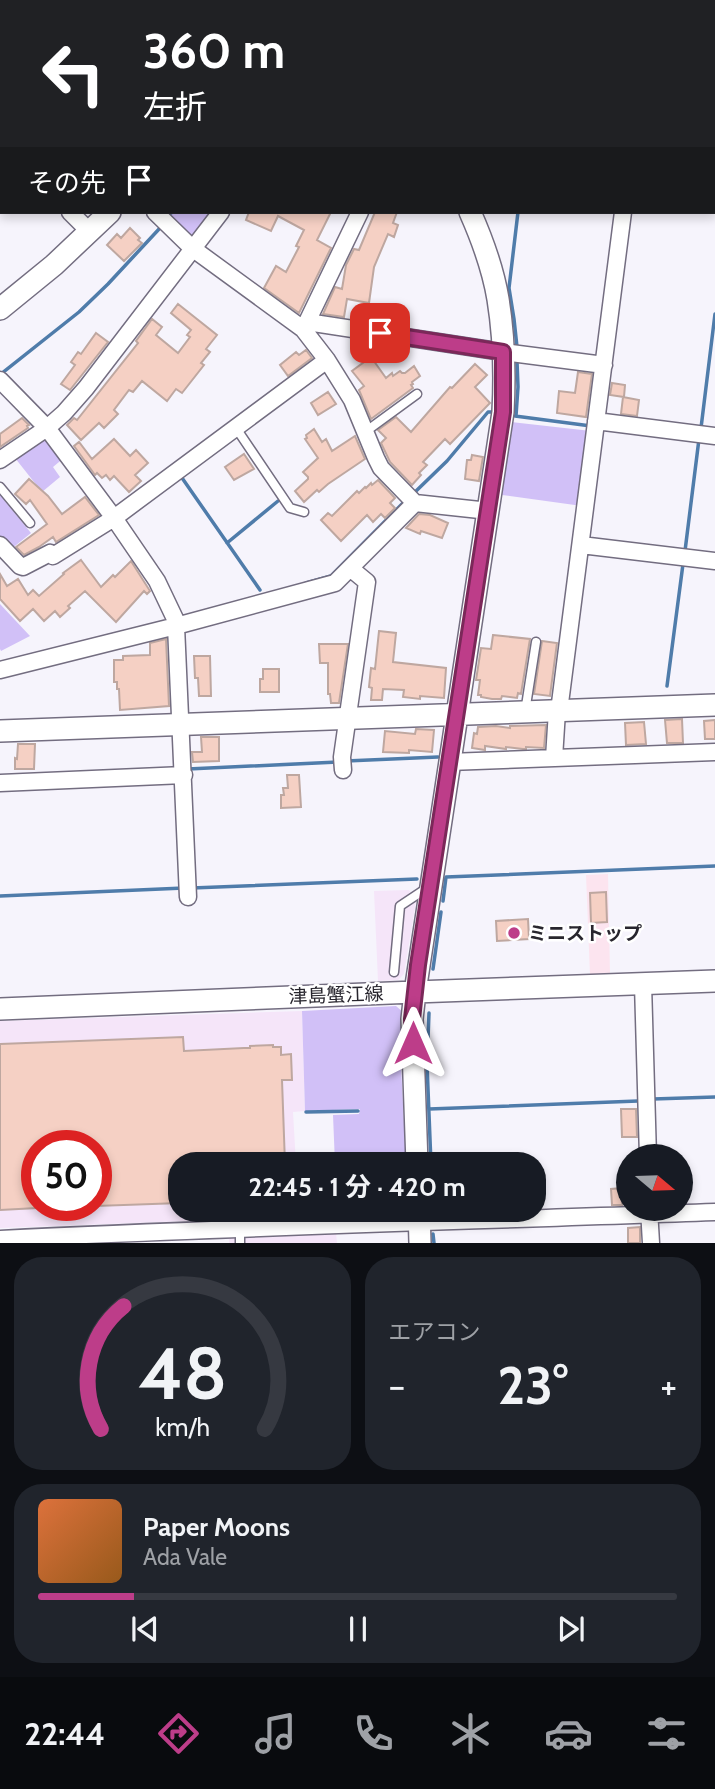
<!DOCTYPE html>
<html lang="ja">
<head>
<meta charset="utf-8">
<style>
  :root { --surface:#171b24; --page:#20242c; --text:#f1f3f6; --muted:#9ea1a6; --line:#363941; --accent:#bd3d89 }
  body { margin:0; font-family:Cabin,"Noto Sans JP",sans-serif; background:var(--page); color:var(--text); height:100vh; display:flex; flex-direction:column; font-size:26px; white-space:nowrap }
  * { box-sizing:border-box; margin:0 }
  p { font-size:23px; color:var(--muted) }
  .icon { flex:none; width:38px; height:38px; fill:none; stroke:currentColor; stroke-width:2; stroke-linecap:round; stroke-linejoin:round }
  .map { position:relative; height:1243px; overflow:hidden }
  .details { display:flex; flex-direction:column; gap:14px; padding:14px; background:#0d0f14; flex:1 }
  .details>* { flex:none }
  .top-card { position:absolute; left:0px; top:0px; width:716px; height:214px; box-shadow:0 4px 10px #0003; background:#202124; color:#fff; overflow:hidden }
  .needle { width:46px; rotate:109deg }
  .controls { position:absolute; left:616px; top:1144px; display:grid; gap:14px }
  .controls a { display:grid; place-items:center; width:77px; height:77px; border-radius:50%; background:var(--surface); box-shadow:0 4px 10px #0003; font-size:35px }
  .speed { position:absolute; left:21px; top:1130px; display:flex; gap:14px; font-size:35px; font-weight:700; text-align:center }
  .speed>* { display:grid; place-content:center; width:91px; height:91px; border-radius:50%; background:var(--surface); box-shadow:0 4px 10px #0003; line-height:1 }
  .speed .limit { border:10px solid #d22; background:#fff; color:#111 }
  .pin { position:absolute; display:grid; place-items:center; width:60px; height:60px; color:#fff; margin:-30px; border-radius:14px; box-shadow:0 4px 10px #0006 }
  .me { position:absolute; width:77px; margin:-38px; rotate:0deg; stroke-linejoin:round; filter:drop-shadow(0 0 5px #0008) }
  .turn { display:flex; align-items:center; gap:24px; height:147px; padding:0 28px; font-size:32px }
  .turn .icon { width:91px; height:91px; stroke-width:2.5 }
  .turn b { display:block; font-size:49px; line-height:60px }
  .then { display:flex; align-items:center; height:66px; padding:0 28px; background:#0003; gap:14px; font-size:26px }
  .big { font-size:52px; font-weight:700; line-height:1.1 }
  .details .card { flex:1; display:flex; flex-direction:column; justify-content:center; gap:10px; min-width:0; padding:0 24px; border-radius:28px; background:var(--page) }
  .details .dial { align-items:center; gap:0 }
  .dial svg { height:182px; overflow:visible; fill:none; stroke:var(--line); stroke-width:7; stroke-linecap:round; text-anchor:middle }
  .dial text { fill:var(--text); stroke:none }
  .song { display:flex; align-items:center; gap:21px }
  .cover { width:84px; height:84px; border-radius:10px; background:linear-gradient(135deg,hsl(20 70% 55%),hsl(30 70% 35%)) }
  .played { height:7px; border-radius:4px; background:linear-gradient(90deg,var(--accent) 15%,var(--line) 15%) }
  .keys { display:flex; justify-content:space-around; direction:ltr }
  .heat { display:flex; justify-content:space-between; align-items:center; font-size:38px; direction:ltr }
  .details .tiles { flex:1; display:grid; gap:14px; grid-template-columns:1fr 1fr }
  .card:last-child { grid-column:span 2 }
  .trip { position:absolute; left:168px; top:1152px; width:378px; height:70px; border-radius:28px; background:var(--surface); box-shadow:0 4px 10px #0003; font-weight:700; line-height:70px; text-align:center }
  .tab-bar { display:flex; height:112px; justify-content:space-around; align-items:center; background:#090b0e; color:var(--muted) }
  .tab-bar .icon { width:49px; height:49px }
  .tab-bar .current { color:var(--accent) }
  .tab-bar b { font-size:32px; color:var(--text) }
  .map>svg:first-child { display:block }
  .commercial { fill:#fce4ef }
  .industrial { fill:#f5e5f9; fill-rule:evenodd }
  .green { fill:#d1c0f7 }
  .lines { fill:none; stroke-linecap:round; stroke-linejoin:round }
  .stream { stroke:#4f7caa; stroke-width:3.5 }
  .building { fill:#f5d0c4; stroke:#bea7a0; stroke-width:2 }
  .lane-casing { stroke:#736d80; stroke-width:11 }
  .street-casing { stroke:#736d80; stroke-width:19 }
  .secondary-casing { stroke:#736d80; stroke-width:24 }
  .lane { stroke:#fff; stroke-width:8 }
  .street { stroke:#fff; stroke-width:16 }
  .secondary { stroke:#fff; stroke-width:21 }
  .route-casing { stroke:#7b2859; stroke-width:18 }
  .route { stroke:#bd3d89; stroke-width:12 }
  .poi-dot { fill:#bd3d89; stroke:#fff; stroke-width:2.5 }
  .labels { text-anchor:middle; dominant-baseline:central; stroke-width:5; stroke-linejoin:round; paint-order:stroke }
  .poi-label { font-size:19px; font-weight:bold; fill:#28262e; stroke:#fff; text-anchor:start }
  .street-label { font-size:19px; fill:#28262e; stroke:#fff }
</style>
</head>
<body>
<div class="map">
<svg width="715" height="1243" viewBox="0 0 715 1243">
  <rect width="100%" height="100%" fill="#f6f4fc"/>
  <path class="commercial" d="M608,874L610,974L590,975L586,875Z"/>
  <path class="industrial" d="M409,890L416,901L404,974L398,980L378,981L374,891Z
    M302,1011L305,1111L293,1112L296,1164H180V1209H298V1217L0,1228V1021ZM37,1146H96V1206H37Z
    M336,1233L337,1243H229V1237Z"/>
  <path class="green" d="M172,212H214L194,238L189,239L168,217Z
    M511,422L591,431L582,506L502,495Z
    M47,435L65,457L53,467L60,477L42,492L15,458Z
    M0,495L31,533L10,550L0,540Z
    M0,604L30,636L1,651L0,649Z
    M396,1006L404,1013L401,1065L406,1164H335L333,1115L359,1114L360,1109L305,1111L302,1011Z
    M336,1209H408V1219L337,1223Z"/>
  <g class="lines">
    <path class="stream" d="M588,2L590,0
      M171,213L172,212
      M517,347L514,319L509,288L518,212
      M1,374L79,312L108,284L160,228
      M515,416L591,426
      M516,416L518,387L517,361
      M701,428L715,314
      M180,475L260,590
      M414,493L447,461L488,412H492
      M227,543L278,501
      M685,551L699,439
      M306,583L331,576L406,500
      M667,686L683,564
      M346,761L438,757
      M188,769L338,762
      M192,888L417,879
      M0,896L184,888
      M443,901L446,877L715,866
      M433,969L441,912
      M429,1013L427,1064L431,1164
      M653,1099L715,1097
      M429,1109L638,1101
      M306,1112L358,1111
      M433,1234L434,1243"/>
  </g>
  <path class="building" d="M249,212H331L317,240L331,248L299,313L264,288L276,266L286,272L299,247L296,246L304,230L278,216L271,231L246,220Z
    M375,212H397L393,223L398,225L394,237L388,234L374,267L369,303L347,299L344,317L323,314L335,287L342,289L346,265L354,249L359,250Z
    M130,228L140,238L138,240L142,243L124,261L107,245L117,234L121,238Z
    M178,304L217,335L206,349L210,352L201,363L204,365L182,393L176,389L167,401L142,381L133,392L129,390L114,410L118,414L104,428L99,423L81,440L67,425L74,418L77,420L138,343L136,341L152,319L162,327L156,335L178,353L190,337L187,335L191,330L171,313Z
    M96,333L108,342L70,390L61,384L75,365L71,362L78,352L81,354Z
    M306,350L312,358L288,376L280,365L296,352L299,355Z
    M371,357L386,378L392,373L393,376L400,371L402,373H405L414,366L420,376L412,382L413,384L411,385L413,388L371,419L359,390L364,386L352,371Z
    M475,364L487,375L475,387L490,403L450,444L445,439L423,462L427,465L419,473L421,475L412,485L390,462L381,443L386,438L378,430L396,417L411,432L450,387L452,388Z
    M578,372L592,374L586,417L557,413L559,391L575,393Z
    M612,383L625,385L624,397L610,395Z
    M328,392L336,404L318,415L311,403Z
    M623,397L639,400L637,416L621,414Z
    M22,418L29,425L27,426L28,428L0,447V434Z
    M314,429L322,442L326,439L332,451L355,436L365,459L328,484L319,492L317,490L304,502L295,491L308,479V477L303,472L318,458L305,439L307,438L306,435Z
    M114,439L130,456L136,450L148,463L135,475L141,481L129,492L114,476L110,480L106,475L102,478L97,473L95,475L74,446L79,442L92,459Z
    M244,454L254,469L234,480L225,467Z
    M472,455L483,457L479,481L465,479L467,460H471Z
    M29,479L48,496L62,514L85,497L99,515L56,542L53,537L39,547L24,555L16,547L47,524L30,500L26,504L15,494Z
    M378,480L395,498L390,503L395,508L385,518L381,514L373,522L367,515L341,541L321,520L328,513L332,516L357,491L359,493L365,487L366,488L371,483L372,485Z
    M419,514L430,515L448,523L442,538L421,531L420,534L406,528Z
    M81,560L101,587L113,575L115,577L131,561L150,591L147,594L144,591L116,622L85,591L68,606L70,608L60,617L55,611L44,621L33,609L20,621L0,599V574L7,586L18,579L28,595L33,590L39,596L64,574L63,573Z
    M379,631L396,633L393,662L446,668L444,698L420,696V699L403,697L404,690L383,689L382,700H371L372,688L369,687L371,668L375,669Z
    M493,635L530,639L521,694L518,693L517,698L502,696L501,699H492L481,697V695H478L480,680H476L481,648L491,649Z
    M166,639L169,706L120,710L119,689H117V682H114V660H123V656L150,655V643Z
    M542,641L557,643L550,696L534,694Z
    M319,644H348L339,703H331L330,694H328V663H320Z
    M194,656H210L211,696H199L198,678H195Z
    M263,669H279V692H260V679H263Z
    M682,719L683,743H667L665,720Z
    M715,720V739H705L704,721Z
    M644,722L646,744L626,745L625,723Z
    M546,725L544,748L526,747V749H523L506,747V749L485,746V750L472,748L474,733L477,734L478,727L496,726L510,728V726Z
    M416,729L434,730L432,752L409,750V753L383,752L385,731L415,734Z
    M201,737H219V761L193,762L192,752H202Z
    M18,744H35L34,769H15V758L17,759Z
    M287,775H299L301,807L281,808V795H284L283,788H288Z
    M606,892L607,922L591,923L590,893Z
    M528,919L529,939L497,941L496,921Z
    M183,1037L184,1051L244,1048H250V1046L273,1045V1047H281V1055L291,1054L292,1080H282L285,1164H180V1203L96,1206V1146H37V1208L0,1210V1044Z
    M621,1109H636L637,1137H622Z
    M621,1188L622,1205H612L611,1189Z
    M640,1227V1243H628V1228Z"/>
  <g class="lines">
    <g class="lane-casing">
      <path id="lane" d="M236,428L290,508L304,512
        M365,432L417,394
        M0,487L30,523
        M525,712L536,642
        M394,972L400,906L427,888
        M240,1228V1243"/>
    </g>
    <g class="street-casing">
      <path id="street" d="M506,0L508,2
        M14,2L16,0
        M407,2L409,0
        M0,15L2,13
        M714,34L715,33
        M0,139L2,141
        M714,185L715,186
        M70,212L89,231
        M155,212L192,248L303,329L327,360L352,400L376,458L381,468L415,503L489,511
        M307,322L360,212
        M303,329L307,322L503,352L604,365
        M0,380L47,428L114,518L157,581L177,623L176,626L188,897
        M596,421L715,436
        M0,460L47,428L64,413L86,388L221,212
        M0,545L20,566L23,567L50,553L53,556L114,518L327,360
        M581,545L715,561
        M0,670L176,626L335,583L415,503
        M559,711L623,212
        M554,758L557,711
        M449,762L715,752
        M343,770L342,757L367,582L350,568
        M0,783L184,775
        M643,984L648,1157
        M649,1209L651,1243
        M0,1239C238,1227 477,1221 715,1212"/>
    </g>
    <g class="secondary-casing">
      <path id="secondary" d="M313,0L314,2
        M329,2L331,0
        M0,309L54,265L110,212
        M0,731L715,705
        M0,1009L415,992L715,981
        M417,1164L412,1019L415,992L503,412C505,375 504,336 498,299C493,269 482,239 470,212
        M419,1209L420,1243"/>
    </g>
    <use href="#lane" class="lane"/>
    <use href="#street" class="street"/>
    <use href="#secondary" class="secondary"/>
  </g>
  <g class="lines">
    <g class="route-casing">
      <path id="route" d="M380,333L503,352V412L418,965L412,1019L413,1043"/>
    </g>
    <use href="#route" class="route"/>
  </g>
  <circle class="poi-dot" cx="514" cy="933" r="7"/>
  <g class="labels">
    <g class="poi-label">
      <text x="528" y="933">ミニストップ</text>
    </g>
    <g class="street-label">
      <text transform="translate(336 995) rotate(-2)">津島蟹江線</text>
    </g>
  </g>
</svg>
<div class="controls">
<a><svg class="needle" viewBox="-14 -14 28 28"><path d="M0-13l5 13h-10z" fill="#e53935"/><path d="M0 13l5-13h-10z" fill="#9ea1a6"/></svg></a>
</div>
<div class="speed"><div class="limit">50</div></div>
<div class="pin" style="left:380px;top:333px;background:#d93025"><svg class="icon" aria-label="arrive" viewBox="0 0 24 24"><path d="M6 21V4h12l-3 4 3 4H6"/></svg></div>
<svg class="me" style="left:413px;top:1043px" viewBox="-20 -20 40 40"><path d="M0-17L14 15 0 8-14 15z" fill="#bd3d89" stroke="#fff" stroke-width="4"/></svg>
<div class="trip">22:45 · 1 分 · 420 m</div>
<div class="top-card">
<div class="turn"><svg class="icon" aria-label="left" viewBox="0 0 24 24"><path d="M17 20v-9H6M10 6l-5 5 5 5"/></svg><div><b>360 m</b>左折</div></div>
<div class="then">その先<svg class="icon" aria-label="arrive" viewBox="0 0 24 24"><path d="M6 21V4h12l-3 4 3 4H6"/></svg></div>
</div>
</div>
<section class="details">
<div class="tiles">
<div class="card dial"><svg viewBox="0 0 100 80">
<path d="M14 69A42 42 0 1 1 86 69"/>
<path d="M14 69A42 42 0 0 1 24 15" stroke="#bd3d89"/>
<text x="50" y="56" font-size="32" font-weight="700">48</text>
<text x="50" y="72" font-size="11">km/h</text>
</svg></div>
<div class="card"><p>エアコン</p>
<div class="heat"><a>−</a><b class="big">23°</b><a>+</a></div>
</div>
<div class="card">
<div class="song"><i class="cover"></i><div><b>Paper Moons</b><p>Ada Vale</p></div></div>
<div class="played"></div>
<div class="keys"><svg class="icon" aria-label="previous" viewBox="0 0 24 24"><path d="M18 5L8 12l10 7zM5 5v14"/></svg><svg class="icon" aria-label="pause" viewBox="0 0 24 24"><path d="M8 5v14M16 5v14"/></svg><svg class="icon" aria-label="next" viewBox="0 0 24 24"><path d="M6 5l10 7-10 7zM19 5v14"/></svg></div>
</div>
</div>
</section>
<nav class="tab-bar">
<b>22:44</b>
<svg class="icon current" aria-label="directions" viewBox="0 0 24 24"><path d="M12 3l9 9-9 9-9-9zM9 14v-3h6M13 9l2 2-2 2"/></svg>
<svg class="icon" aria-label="music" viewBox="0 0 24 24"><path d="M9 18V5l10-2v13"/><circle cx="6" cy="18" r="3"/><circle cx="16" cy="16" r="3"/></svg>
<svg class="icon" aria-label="phone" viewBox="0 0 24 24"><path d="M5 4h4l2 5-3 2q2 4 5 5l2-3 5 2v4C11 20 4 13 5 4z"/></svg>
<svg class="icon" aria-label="climate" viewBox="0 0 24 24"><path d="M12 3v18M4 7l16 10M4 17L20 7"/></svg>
<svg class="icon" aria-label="car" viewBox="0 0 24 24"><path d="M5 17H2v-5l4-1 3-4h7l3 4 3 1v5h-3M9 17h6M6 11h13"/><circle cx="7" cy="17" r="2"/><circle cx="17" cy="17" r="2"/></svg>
<svg class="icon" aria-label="filters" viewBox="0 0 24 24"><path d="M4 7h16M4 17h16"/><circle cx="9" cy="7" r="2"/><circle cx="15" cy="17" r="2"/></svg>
</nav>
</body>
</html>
